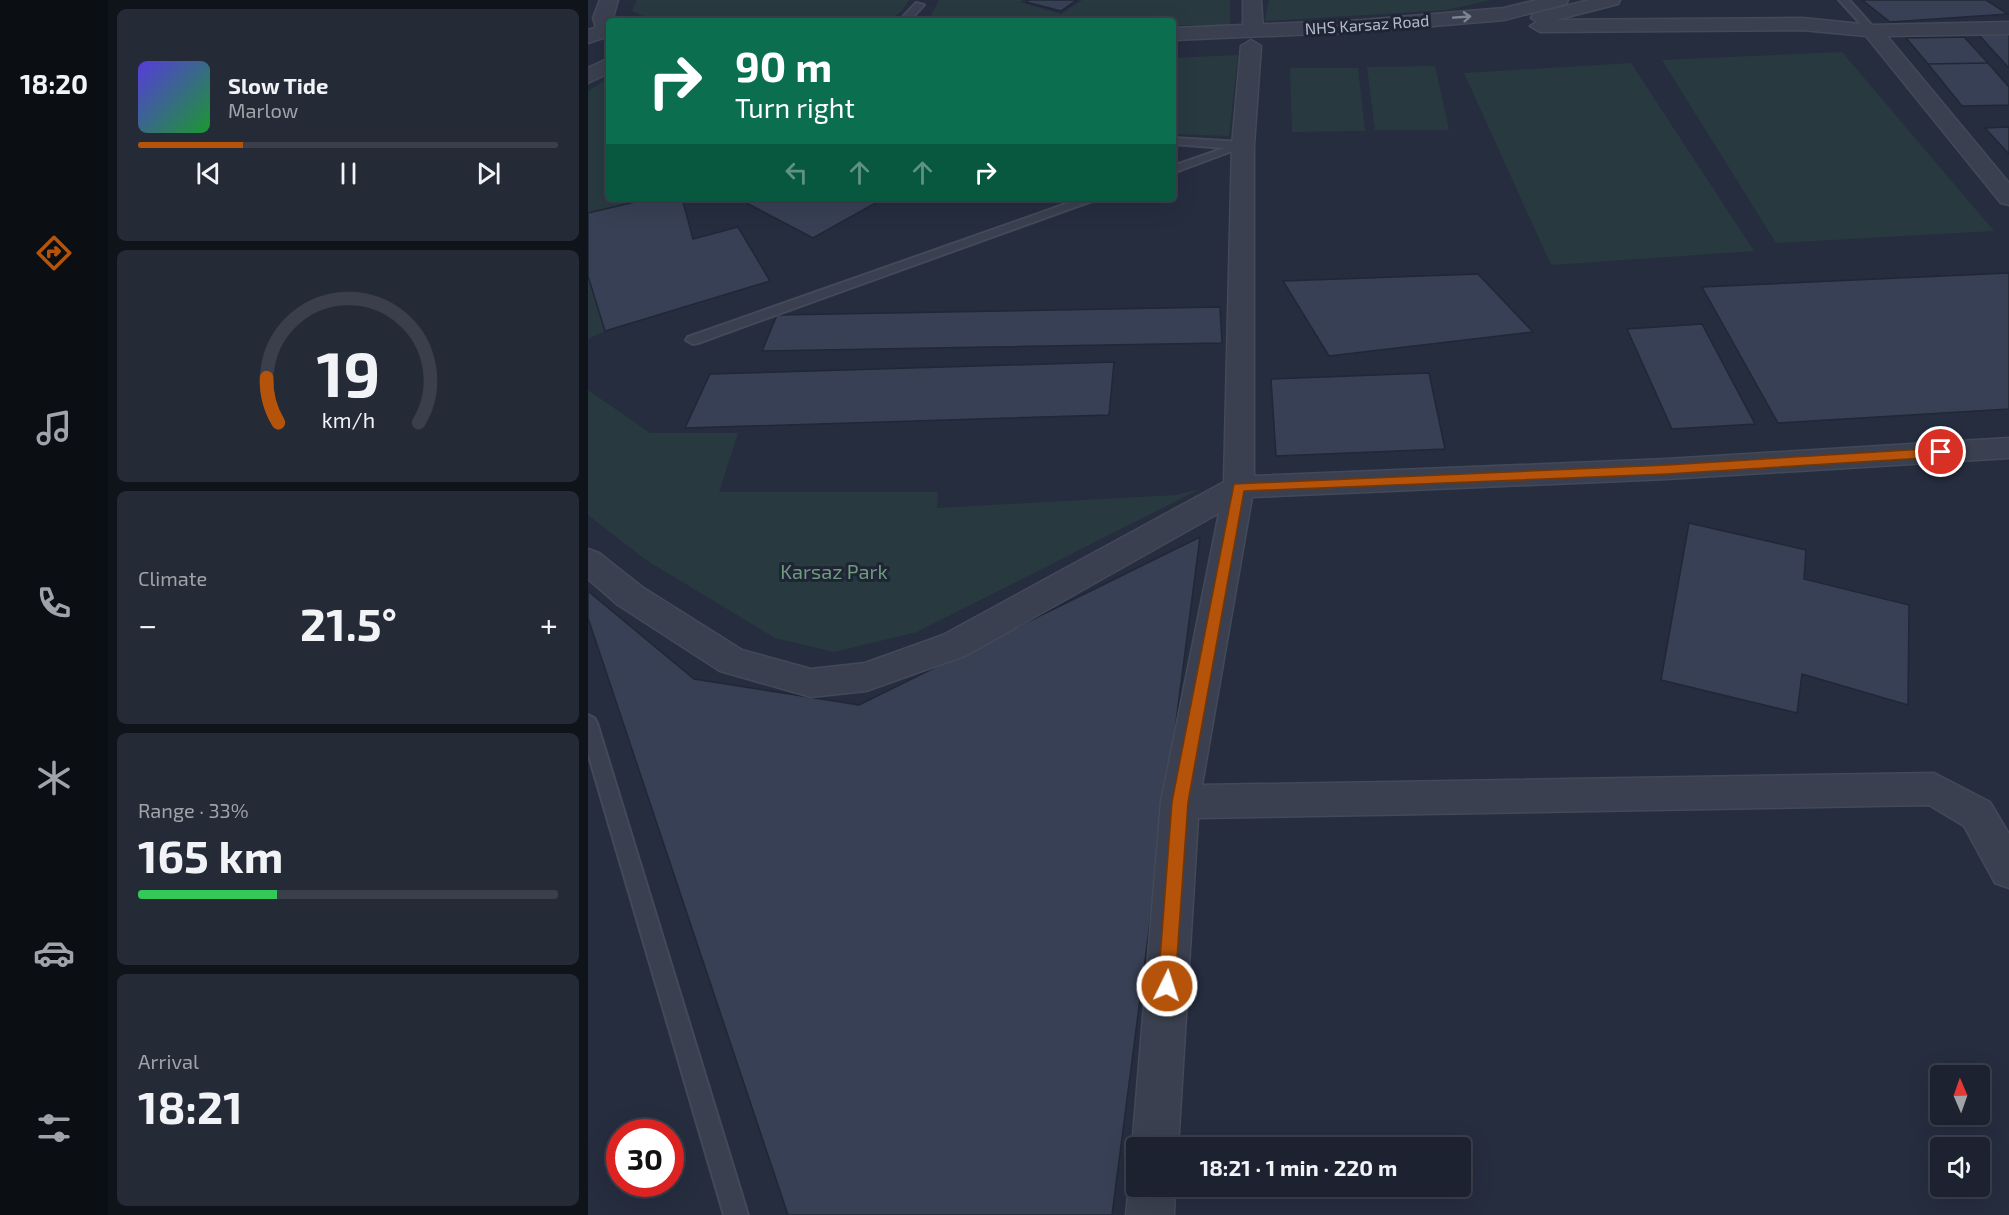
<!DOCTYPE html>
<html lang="en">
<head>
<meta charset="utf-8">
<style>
  :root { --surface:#1c222f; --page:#252a37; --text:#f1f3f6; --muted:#a0a4aa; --line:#3a3f4b; --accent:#b45309 }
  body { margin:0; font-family:"Exo 2",sans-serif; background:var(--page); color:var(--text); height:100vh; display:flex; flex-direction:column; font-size:22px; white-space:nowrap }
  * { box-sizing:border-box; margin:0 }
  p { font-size:20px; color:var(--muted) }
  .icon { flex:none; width:33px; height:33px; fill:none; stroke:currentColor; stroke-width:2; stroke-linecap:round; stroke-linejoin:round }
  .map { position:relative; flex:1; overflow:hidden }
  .drawer { display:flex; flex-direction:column; gap:9px; padding:9px; background:#0f131a; width:480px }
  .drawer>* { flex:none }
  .banner { position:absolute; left:18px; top:18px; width:570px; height:183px; border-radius:6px; box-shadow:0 6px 24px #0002,0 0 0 2px var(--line); background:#0b6e4f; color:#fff; overflow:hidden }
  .needle { width:39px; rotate:358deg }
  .fabs { position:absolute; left:1342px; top:1065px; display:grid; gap:12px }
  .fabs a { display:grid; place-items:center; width:60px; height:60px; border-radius:6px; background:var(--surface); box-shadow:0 6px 24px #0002,0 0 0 2px var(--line); font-size:30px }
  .speed { position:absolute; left:18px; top:1119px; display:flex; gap:12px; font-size:30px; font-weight:700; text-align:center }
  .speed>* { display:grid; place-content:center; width:78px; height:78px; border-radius:50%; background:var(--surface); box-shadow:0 6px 24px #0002,0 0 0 2px var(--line); line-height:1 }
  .speed .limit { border:9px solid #d22; background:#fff; color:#111 }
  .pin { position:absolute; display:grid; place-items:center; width:51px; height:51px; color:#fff; margin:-26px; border:3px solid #fff; border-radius:50%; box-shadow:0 2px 6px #0007 }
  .me { position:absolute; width:66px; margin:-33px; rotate:4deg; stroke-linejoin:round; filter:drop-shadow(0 0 4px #0008) }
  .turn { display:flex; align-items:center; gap:21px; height:126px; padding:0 30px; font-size:27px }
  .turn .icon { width:78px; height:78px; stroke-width:2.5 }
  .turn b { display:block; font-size:42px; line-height:51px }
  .lanes { display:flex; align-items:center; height:57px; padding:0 30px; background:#0003; justify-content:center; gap:30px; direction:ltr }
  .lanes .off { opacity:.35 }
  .big { font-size:45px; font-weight:700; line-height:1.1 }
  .drawer .card { flex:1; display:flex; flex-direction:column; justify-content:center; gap:9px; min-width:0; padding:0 21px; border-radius:9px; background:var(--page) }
  .drawer .dial { align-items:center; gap:0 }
  .dial svg { height:156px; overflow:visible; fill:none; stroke:var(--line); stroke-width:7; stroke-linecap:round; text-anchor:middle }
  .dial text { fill:var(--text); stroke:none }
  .song { display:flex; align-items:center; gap:18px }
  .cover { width:72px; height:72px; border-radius:9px; background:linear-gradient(135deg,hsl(250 70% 55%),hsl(130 70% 35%)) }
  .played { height:6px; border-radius:3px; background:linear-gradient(90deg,var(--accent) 25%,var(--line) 25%) }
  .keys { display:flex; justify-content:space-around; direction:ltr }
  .heat { display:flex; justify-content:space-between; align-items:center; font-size:33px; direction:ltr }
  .charge { height:9px; border-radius:4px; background:linear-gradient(90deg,#34c759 33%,var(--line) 0) }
  .trip { position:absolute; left:538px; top:1137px; width:345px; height:60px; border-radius:6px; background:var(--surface); box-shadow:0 6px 24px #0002,0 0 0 2px var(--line); font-weight:700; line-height:60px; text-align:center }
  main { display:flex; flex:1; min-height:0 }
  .tabs { display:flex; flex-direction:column; width:108px; justify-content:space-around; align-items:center; background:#0b0e13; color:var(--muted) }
  .tabs .icon { width:42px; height:42px }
  .tabs .active { color:var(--accent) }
  .tabs b { font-size:27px; color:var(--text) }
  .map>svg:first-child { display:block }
  .green { fill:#283a40 }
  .building { fill:#384055; stroke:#212736; stroke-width:1.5 }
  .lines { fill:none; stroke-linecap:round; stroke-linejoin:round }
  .service-casing { stroke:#434958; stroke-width:4 }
  .minor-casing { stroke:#434958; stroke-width:3 }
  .tertiary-casing { stroke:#434958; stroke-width:3 }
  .service { fill:#3a404f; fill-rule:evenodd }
  .minor { fill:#3a404f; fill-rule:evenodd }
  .tertiary { fill:#3a404f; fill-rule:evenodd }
  .oneway { stroke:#7e8493 }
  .route { fill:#b45309; stroke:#753606; stroke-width:1.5 }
  .labels { text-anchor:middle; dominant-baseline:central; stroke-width:6; stroke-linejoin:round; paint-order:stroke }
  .far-street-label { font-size:16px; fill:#b6bbca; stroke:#1f2534 }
  .park-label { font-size:20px; fill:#6e9a7e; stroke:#1f2534 }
</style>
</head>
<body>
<main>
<nav class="tabs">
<b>18:20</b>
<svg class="icon active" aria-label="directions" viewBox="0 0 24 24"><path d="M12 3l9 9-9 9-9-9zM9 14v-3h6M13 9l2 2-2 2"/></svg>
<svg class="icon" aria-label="music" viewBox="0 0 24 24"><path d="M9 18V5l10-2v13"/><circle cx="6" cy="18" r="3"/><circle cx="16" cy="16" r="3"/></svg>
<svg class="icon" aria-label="phone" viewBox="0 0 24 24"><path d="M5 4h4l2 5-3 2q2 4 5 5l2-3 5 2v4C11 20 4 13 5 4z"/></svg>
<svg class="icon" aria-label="climate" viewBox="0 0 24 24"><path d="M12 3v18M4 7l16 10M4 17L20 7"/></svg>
<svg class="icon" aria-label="car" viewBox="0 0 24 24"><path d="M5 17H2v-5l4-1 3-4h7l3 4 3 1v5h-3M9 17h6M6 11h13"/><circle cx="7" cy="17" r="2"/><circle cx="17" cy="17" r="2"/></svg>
<svg class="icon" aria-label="filters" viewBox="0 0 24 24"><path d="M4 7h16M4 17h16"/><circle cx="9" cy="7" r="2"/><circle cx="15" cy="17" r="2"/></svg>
</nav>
<section class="drawer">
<div class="card">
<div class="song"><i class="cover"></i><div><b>Slow Tide</b><p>Marlow</p></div></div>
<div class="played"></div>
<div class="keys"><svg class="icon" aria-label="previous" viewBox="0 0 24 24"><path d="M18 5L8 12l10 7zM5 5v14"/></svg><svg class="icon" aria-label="pause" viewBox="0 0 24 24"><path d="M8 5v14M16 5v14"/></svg><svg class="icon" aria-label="next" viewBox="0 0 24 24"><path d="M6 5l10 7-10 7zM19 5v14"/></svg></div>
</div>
<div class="card dial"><svg viewBox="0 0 100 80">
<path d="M14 69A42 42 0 1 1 86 69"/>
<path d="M14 69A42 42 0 0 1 8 46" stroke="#b45309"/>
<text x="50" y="56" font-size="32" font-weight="700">19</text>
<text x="50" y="72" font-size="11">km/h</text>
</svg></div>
<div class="card"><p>Climate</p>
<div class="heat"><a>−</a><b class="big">21.5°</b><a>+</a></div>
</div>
<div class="card"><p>Range · 33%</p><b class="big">165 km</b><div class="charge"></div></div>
<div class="card"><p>Arrival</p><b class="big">18:21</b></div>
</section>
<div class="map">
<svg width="1421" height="1215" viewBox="0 0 1421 1215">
  <rect width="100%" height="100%" fill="#262d3f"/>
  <path class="green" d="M49,0H321L314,11L300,21H84L58,17L44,11Z
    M351,0H435L432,2L473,14L494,0H642V25H585V21H340Z
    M681,0H902L859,10L677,21Z
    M1254,52L1406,231L1188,243L1074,60Z
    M650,55L641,136L585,134V58Z
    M1043,63L1166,251L963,265L876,73Z
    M847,66L861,130H787L779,67Z
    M702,68H770L777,131L704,132Z
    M21,78V198H64L0,213V91Z
    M0,276L17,331L0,339Z
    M0,390L62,433H150L131,492H350L349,508L588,495L612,489L329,632L246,652L187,638L58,560L0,515Z"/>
  <path class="building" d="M441,0H489L473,11L438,2Z
    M1274,0H1398L1420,14L1302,22Z
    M1390,34H1419L1421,36V68Z
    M1376,37L1400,63L1340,64L1318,38Z
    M1400,63L1421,87V105L1374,106L1340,64Z
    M1421,127V154L1397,128Z
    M64,198H94L105,239L150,227L182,281L17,331L0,276V213Z
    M149,198H290L293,200L225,238Z
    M1421,273V409L1190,423L1114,287Z
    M890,274L945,332L741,356L695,281Z
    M632,307L634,343L174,351L189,315Z
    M1114,324L1167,424L1084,429L1039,329Z
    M526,362L521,415L97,428L122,374Z
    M841,373L857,449L688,456L683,379Z
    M1101,523L1218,550L1216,579L1321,605L1320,705L1214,674L1209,713L1073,680Z
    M612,537L524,1215H200L0,618V591L106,679L271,705Z"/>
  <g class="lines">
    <g class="service-casing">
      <path id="service" d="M1251,0H1261L1287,29V33H1281Z
        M328,3L336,5L321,21H311Z
        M585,138L655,142L660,145L585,173V166L637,148L585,144Z
        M495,198H512L110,343L105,344L98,340L100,337Z
        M0,715L6,718L9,723L160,1215H136L0,753Z"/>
    </g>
    <g class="minor-casing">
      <path id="minor" d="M12,0H30L24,21H21V35L10,34L5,18Z
        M655,0H673L675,31L672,35H658L655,31Z
        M1214,18L1284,25L1421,22V34L1299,36L1421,183V205L1413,203L1278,36L1214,30L952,32L942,26L952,20Z
        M663,40L673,46L666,145V476L1079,459L1421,438V458L1079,479L664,497L614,785L1346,773L1402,802L1421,834V888L1407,883L1376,826L1341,805L610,818L590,1148H549V1160L544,1148L573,802L631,513L379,655L278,691L223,697L132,671L30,605L0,579V549L11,553L54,587L154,650L223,669L277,663L355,635L636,482L644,145L653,46Z
        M547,1169L549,1186H587L586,1215H538L541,1186Z"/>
    </g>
    <g class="tertiary-casing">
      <path id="tertiary" d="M949,0H980L978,4L916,20L775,32L585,40V28L775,20L916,8Z
        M1001,0H1032L1030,4L952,24L943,18L945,14Z
        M21,23V36L0,43V30Z
        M21,58V73L0,83V68Z"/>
    </g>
    <use href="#service" class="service"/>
    <use href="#minor" class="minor"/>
    <use href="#tertiary" class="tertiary"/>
  </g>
  <defs><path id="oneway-shaft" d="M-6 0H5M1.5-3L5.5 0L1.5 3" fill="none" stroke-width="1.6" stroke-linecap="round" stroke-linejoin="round" transform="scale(1.5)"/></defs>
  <use class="oneway" href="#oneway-shaft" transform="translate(874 17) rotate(-4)"/>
  <path class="route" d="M1353,448L1359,452L1353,457L1079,474L656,491L600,802L587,986L585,992L579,995L572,992L570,986L584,802L646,484L1079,465Z"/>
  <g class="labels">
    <g class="far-street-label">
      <text transform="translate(779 24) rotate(-4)">NHS Karsaz Road</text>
    </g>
    <g class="park-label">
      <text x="246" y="571">Karsaz Park</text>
    </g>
  </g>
</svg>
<div class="fabs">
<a><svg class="needle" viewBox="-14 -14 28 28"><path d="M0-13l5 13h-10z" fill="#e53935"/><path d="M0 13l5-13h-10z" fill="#a0a4aa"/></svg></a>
<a><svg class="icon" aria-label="sound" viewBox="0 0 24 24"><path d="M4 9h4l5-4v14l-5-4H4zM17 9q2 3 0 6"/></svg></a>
</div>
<div class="speed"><div class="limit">30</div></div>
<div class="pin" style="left:1353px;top:452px;background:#d93025"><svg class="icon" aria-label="arrive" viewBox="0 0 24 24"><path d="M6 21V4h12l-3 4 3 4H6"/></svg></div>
<svg class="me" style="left:579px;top:986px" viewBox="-20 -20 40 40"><circle r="17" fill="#b45309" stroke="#fff" stroke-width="3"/><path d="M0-11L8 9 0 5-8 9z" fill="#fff"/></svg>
<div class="trip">18:21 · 1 min · 220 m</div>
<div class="banner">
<div class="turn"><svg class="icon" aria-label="right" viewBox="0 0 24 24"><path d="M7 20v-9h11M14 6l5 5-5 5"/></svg><div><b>90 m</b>Turn right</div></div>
<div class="lanes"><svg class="icon off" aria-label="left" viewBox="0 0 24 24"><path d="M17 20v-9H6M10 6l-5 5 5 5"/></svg><svg class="icon off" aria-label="ahead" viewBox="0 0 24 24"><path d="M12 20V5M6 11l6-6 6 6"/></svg><svg class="icon off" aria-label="ahead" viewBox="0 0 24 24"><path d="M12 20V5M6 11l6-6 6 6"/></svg><svg class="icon" aria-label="right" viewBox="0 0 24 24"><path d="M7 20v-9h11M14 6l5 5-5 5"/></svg></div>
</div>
</div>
</main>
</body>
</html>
